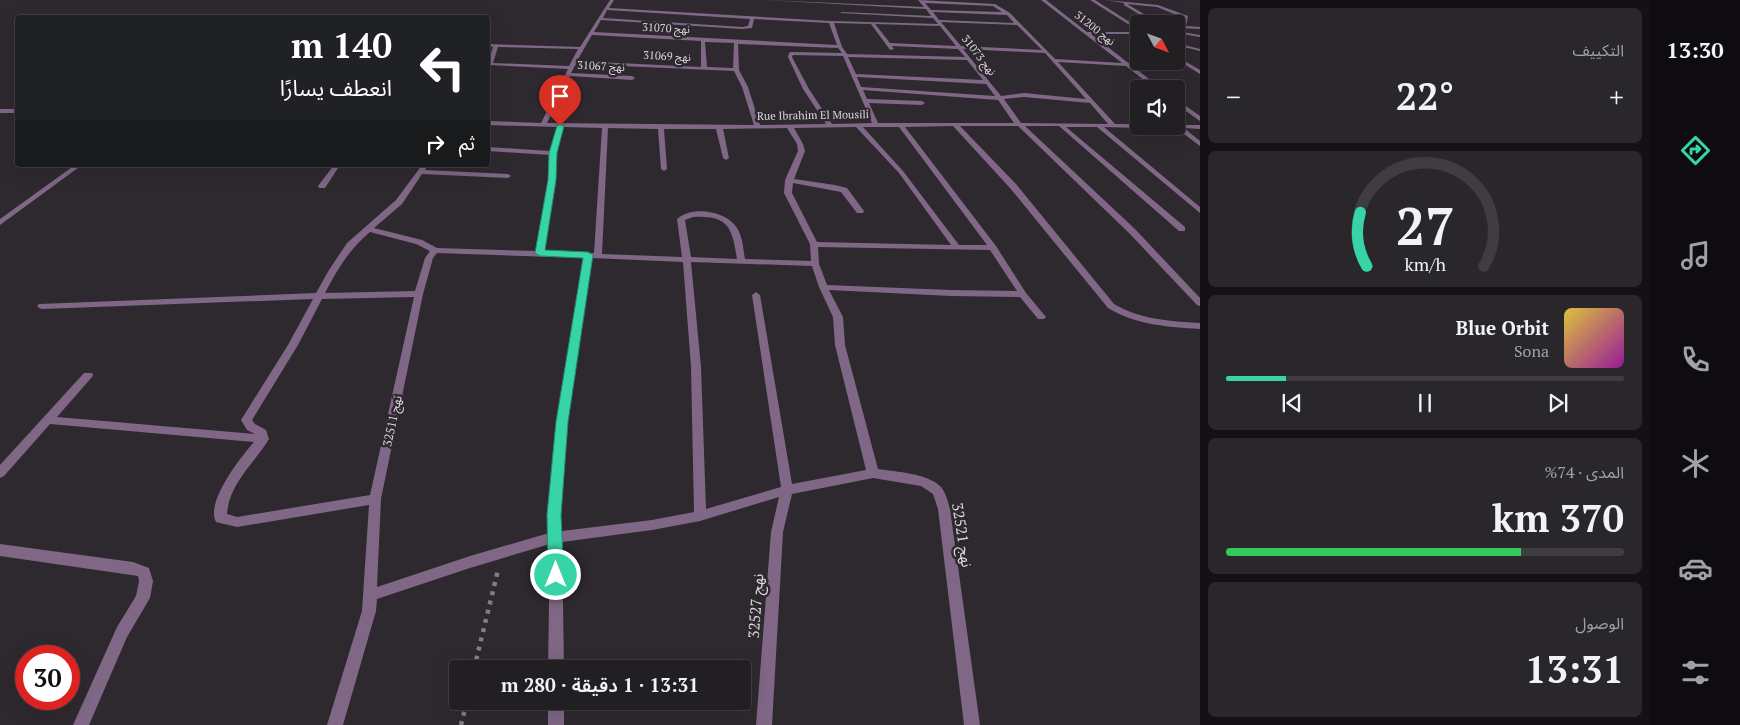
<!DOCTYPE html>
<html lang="ar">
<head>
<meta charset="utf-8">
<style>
  :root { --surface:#221f23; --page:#2a272b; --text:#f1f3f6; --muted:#a2a2a6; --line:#3f3d41; --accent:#36d4a7 }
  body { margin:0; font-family:"PT Serif","Noto Sans Arabic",serif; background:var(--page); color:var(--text); direction:rtl; height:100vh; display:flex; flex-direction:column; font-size:19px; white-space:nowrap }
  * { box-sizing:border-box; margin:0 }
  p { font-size:16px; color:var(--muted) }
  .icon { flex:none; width:28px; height:28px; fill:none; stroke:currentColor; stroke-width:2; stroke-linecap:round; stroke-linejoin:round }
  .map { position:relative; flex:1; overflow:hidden; direction:ltr }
  .panel { display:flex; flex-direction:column; gap:8px; padding:8px; background:#131113; width:450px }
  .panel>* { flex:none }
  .hud { position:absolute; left:15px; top:15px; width:475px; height:152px; border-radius:5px; box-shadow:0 5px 20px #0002,0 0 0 1px var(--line); direction:rtl; background:#202124; color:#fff; overflow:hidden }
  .needle { width:32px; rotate:131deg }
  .controls { position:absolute; left:1130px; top:15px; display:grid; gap:10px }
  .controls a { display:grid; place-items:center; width:55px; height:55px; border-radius:5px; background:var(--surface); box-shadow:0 5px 20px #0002,0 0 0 1px var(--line); font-size:25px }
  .speed { position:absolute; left:15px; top:645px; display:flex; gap:10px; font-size:25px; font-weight:700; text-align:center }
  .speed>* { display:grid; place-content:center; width:65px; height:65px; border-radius:50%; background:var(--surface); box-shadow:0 5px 20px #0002,0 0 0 1px var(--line); line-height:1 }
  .speed .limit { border:8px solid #d22; background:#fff; color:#111 }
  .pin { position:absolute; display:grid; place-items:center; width:42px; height:42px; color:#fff; margin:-51px -21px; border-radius:50% 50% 50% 0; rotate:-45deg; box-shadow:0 0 5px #0007 }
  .pin .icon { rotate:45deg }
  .me { position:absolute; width:55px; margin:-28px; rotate:0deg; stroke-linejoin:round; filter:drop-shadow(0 0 4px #0008) }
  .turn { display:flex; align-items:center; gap:18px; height:105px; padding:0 15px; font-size:22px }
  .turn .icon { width:65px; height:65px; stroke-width:2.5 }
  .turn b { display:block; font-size:35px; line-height:42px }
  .then { display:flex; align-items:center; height:48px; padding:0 15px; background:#0003; gap:10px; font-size:19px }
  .big { font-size:38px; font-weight:600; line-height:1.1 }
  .panel .widget { flex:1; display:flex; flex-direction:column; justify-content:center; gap:8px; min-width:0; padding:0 18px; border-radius:8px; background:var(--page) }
  .panel .dial { align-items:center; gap:0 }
  .dial svg { height:130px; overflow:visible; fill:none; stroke:var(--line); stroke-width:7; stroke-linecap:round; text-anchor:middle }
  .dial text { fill:var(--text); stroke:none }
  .song { display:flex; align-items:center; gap:15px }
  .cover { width:60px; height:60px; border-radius:8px; background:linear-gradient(135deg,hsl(50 70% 55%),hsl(300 70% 35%)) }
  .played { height:5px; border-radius:2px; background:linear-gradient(90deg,var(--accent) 15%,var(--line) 15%) }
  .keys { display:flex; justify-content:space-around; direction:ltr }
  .heat { display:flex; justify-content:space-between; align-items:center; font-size:28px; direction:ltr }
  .charge { height:8px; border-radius:4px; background:linear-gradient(90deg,#34c759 74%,var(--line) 0) }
  .trip { position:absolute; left:449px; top:660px; width:302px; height:50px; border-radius:5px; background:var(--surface); box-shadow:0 5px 20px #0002,0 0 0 1px var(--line); font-weight:600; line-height:50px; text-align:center; direction:rtl }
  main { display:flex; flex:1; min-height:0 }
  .tabs { display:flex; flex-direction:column; width:90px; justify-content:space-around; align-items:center; background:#0e0c0e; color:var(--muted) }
  .tabs .icon { width:35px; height:35px }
  .tabs .active { color:var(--accent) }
  .tabs b { font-size:22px; color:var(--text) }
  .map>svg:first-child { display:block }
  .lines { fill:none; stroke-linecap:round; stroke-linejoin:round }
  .path { stroke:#837f84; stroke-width:4.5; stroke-dasharray:4 5.5; stroke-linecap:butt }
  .minor { fill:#7f6785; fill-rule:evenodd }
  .route { fill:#36d4a7; stroke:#238a6d }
  .labels { text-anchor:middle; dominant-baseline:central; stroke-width:5; stroke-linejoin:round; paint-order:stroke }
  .far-street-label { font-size:11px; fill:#dcd9dd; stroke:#2e292f }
  .street-label { font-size:12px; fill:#dcd9dd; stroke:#2e292f }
  .near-street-label { font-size:15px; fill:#dcd9dd; stroke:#2e292f }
</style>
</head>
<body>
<main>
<nav class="tabs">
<b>13:30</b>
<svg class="icon active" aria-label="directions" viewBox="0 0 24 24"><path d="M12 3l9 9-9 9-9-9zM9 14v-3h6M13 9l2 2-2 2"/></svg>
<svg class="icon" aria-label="music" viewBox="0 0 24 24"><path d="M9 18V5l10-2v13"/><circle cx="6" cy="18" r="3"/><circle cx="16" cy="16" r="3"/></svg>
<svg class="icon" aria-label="phone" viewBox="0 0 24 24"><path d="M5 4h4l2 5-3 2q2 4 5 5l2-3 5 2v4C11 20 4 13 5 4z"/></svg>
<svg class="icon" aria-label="climate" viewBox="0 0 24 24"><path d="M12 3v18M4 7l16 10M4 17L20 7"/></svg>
<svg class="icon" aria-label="car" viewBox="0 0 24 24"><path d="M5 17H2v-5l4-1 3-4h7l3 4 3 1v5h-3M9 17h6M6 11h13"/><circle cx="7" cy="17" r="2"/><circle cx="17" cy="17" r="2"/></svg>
<svg class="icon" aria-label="filters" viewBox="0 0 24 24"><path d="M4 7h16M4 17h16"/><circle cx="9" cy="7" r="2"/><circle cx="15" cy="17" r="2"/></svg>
</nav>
<section class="panel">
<div class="widget"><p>التكييف</p>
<div class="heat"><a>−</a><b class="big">22°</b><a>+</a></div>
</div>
<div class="widget dial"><svg viewBox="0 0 100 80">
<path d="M14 69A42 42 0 1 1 86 69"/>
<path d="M14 69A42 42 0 0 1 10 36" stroke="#36d4a7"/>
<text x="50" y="56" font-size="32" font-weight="700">27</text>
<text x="50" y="72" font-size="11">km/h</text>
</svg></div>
<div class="widget">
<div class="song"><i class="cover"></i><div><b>Blue Orbit</b><p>Sona</p></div></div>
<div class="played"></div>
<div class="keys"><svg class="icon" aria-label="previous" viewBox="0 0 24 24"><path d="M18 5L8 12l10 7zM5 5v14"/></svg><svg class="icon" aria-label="pause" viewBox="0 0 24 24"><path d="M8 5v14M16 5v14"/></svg><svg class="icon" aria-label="next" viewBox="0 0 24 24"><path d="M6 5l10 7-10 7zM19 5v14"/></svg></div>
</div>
<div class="widget"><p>المدى · 74%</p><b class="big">370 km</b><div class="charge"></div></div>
<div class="widget"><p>الوصول</p><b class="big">13:31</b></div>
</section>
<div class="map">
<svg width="1200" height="725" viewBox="0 0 1200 725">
  <rect width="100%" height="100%" fill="#2e292f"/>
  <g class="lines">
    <path class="path" d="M474,669L498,570
      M461,725L467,701"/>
    <path class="minor" d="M610,0H614L609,8L831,21L938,24L933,18L840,13L842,12L931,16L926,9L765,0L924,7L918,0L995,4L1010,13L1055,59L1122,63L1041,0H1046L1087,32H1139V34H1091L1162,89H1155L1126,66L1058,62L1115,124H1139V126H1142L1139,128L1104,127L1200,207V213L1097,127H1066L1185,227V231H1179L1059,126H1025L1135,229L1200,298V306L1197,305L1129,233L1018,126H960L1016,184L1114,304C1141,320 1170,321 1200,323V329C1168,327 1136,325 1108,308L1010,188L953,126L905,127L996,246L1026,293L1046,317L1044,319H1038L1020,297L951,296L829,290L843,317L845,345L878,469C896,472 928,473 941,487C946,493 948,502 950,509L980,725H964L938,509L933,494L921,486L873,478L792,494L783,532L772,725H756L771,532L779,497L700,521L652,530L562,542L564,669H548L550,544L470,568L377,599L376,611L343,725H327L362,611L369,505L237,527L216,522C205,502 241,457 254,442L50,424L4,476L0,478V465L84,373H92L93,375L92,377L57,417L255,434L247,430L241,420L288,345L313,299L42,309L39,308L37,306L39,304L316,293L329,270L347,243L396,200L422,165H428L425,170L508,174L511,176L508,178L422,174L402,204L374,228L422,240L437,248L536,251L548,180L550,155L488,151V147L550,151L557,127L488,125V121L541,123L568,69L488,65L493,47L488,46V44L580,47ZM925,3L993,6L1002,12L931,10ZM607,10L750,19L748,26L742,27L603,18ZM933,12L1007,15L1014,23L939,20ZM754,19L829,23L837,45L594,32L601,20L742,29L752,28ZM941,22L1017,25L1042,50L961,46ZM834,23L871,24L890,50L894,49L892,46L958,49L965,57L847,54L842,47ZM875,24L940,26L956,46L890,43ZM592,35L701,41V67L577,61ZM705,42L734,43L733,68L707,67ZM738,44L838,48L842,53L791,52L789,53L788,57L803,89L826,124L760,125L748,87L739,70ZM498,47L578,49L569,66L493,63ZM963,49L1045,53L1086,99L1024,93L1001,96ZM793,55L843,56L872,123L832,124L809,89L792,57ZM848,57L967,60L983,80L856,74ZM576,64L734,71L742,87L754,125L547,123L570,76L632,80L635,78L632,76L571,73ZM857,77L986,84L995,96L861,87ZM863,90L998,100L1014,123H878L869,103L922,105L925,103L922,101L867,99ZM1024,97L1090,103L1108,124L1021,123L1004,99ZM563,127L602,128L594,253L544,252L556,180V153ZM856,127L899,173L951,245L817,242L792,193L793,183L841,192L857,213H863L864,211L847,188L835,185L794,179L805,151L803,144L794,128ZM863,127H899L987,245H959L903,171ZM608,128L658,129L661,169L664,171L667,169L664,129H716L723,158L726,160L729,158L723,129L787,128L797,144L798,151L785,180L784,193L810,244L811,261L745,259C743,249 743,237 737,228C727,211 692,205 677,219L682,257L602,254ZM693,217C729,215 732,228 737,259L691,257L685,220ZM370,232L416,244L430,251L425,258L415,291L325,293C339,267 348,251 370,232ZM818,247L990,250L1017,291L951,290L827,285L819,264ZM437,253L583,258L557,422L548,515L549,533L470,556L377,587L381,499L423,294L433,258ZM592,258L683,262L691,367L694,512L652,520L562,531L560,515L567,422ZM691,262L812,266L819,287L833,317L835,345L866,470L792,484L760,295L756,292L752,295L781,487L706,509L701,367ZM414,297L370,495L237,517L227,514C229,483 254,464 269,439L266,430L255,424L252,420L298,345L322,299Z
      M1090,0H1095L1139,28V31Z
      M1105,0L1158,5L1188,16L1186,26L1200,27V29L1179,28V26H1182L1184,18L1157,7L1127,4L1161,24H1155L1124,5V3Z
      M1176,31L1200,35V37L1176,33Z
      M1176,43L1200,49V51L1176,45Z
      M1176,56L1200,70V74L1176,59Z
      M1176,99L1200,116V121L1176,104Z
      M0,109H18V113H0Z
      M1176,125H1200V129L1184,128L1200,141V146L1176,128H1156L1153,126H1176Z
      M75,165H82L0,225V219Z
      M334,165H340L325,188H319L318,186Z
      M0,544L133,562L149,568L153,581L150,598L127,637L89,725H73L117,627L136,596L139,581L138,576L0,556Z
      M548,701H564V725H548Z"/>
  </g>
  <path class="route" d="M560,124L564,126L557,153L556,180L545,250L588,252L593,255L568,422L561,515L564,575L561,580L556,582L551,580L548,575L547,515L556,422L583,258L540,256L535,253L548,180L549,153L557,126Z"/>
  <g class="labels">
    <g class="far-street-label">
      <text transform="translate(666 28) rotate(3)">نهج 31070</text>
      <text transform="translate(1095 28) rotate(38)">نهج 31200</text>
      <text transform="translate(979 55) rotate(52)">نهج 31073</text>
      <text transform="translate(667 56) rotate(3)">نهج 31069</text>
      <text transform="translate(601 66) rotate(3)">نهج 31067</text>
      <text transform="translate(813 115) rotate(-1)">Rue Ibrahim El Mousili</text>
    </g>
    <g class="street-label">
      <text transform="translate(392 421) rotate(-78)">نهج 32511</text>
    </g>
    <g class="near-street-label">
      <text transform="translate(963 535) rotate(81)">نهج 32521</text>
      <text transform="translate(755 606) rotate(-86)">نهج 32527</text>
    </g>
  </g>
</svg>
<div class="controls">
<a><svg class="needle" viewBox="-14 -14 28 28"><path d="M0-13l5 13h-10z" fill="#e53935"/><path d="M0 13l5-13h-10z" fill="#a2a2a6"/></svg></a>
<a><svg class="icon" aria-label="sound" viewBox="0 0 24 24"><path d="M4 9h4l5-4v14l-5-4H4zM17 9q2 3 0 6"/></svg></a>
</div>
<div class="speed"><div class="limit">30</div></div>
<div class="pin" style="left:560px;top:126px;background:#d93025"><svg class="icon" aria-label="arrive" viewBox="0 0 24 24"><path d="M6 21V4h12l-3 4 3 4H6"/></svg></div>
<svg class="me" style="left:556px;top:575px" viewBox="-20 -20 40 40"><circle r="17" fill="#36d4a7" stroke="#fff" stroke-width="3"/><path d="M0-11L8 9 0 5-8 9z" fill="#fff"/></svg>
<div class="trip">13:31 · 1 دقيقة · 280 m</div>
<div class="hud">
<div class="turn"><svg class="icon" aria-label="left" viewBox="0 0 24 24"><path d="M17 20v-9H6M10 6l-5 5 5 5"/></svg><div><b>140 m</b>انعطف يسارًا</div></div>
<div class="then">ثم<svg class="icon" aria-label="right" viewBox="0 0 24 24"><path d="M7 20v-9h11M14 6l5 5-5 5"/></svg></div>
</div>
</div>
</main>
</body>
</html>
